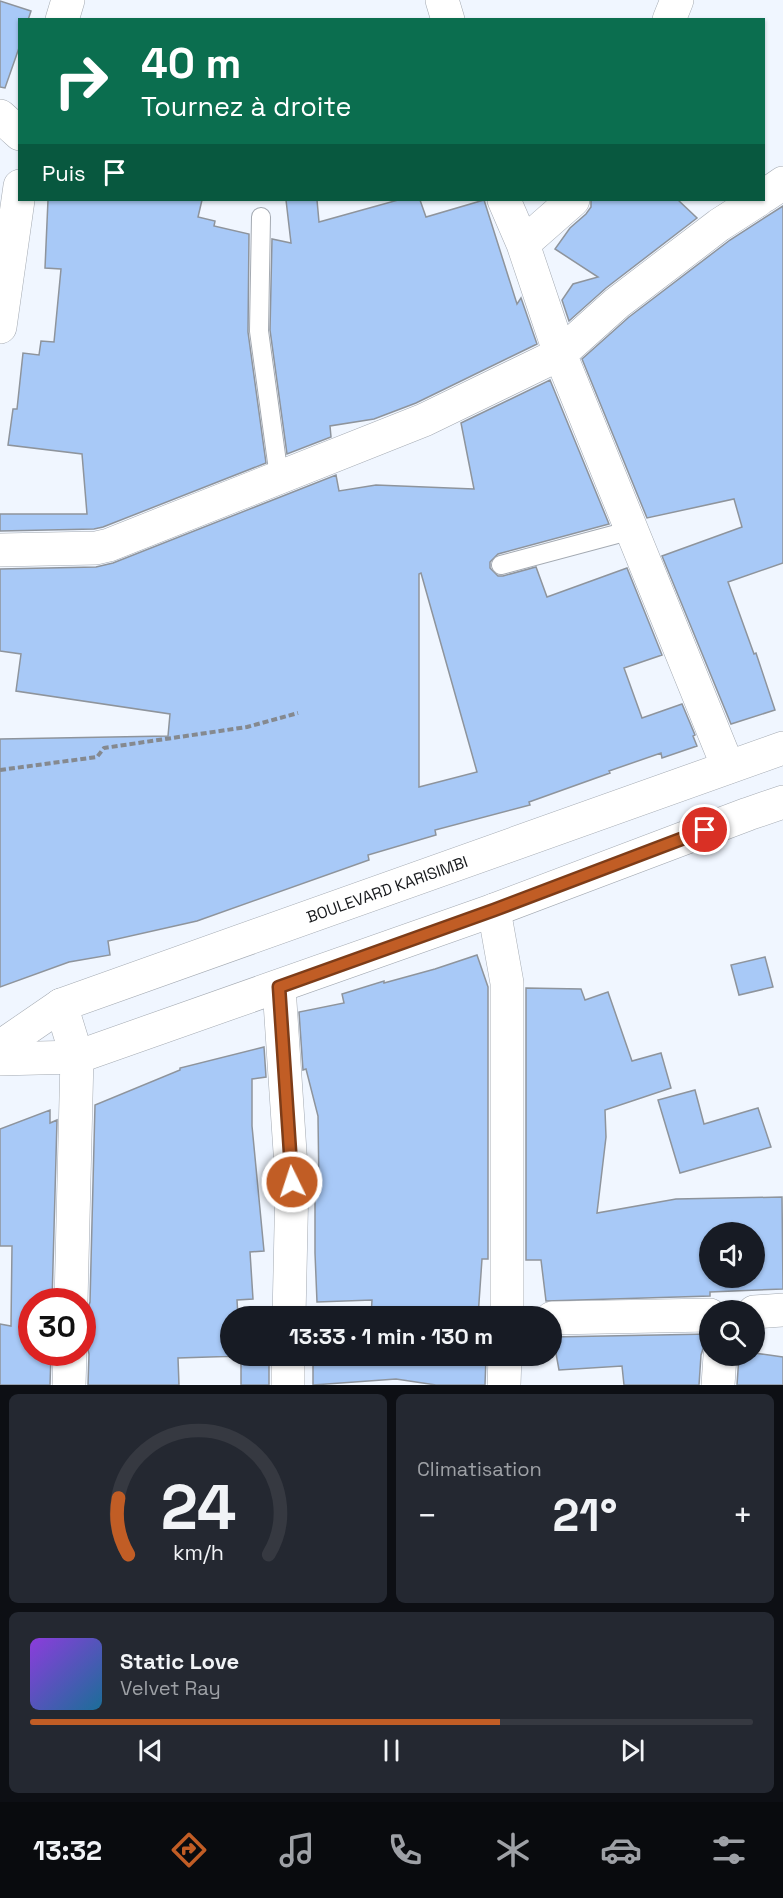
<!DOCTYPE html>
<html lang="fr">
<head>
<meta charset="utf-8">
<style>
  :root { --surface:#171b24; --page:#242831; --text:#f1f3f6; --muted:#9ea1a6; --line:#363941; --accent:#c15d25 }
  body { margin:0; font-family:"Space Grotesk",sans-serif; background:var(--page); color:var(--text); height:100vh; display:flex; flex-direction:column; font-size:22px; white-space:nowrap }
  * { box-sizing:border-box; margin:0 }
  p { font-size:20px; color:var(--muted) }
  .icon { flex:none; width:33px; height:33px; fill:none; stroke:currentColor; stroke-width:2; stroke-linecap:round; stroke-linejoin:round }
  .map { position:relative; height:1385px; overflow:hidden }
  .details { display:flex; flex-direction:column; gap:9px; padding:9px; background:#0d0f14; flex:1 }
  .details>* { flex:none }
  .banner { position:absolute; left:18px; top:18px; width:747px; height:183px; border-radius:0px; box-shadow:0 2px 4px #0004; background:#0b6e4f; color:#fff; overflow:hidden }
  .fabs { position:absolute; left:699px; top:1222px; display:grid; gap:12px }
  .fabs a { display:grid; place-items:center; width:66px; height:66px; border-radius:50%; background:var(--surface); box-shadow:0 2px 4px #0004; font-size:30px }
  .speed { position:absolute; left:18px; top:1288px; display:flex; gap:12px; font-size:30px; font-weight:700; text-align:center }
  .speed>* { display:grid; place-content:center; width:78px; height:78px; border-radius:50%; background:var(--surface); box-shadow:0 2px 4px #0004; line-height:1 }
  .speed .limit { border:9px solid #d22; background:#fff; color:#111 }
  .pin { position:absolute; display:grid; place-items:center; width:51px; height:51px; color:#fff; margin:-26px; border:3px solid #fff; border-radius:50%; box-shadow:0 2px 6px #0007 }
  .me { position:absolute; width:66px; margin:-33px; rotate:356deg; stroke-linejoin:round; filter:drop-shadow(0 0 4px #0008) }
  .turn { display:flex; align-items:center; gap:21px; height:126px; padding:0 24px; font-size:27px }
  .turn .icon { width:78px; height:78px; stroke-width:2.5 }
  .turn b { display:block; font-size:42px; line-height:51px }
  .then { display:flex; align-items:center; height:57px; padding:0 24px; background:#0003; gap:12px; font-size:22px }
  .big { font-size:45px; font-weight:800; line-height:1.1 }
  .details .card { flex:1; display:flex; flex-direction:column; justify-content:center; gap:9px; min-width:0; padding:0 21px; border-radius:9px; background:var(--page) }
  .details .dial { align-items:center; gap:0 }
  .dial svg { height:156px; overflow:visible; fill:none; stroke:var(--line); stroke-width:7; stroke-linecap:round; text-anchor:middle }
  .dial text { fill:var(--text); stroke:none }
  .song { display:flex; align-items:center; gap:18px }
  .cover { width:72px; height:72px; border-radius:9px; background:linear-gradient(135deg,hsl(270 70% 55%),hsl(200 70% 35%)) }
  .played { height:6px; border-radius:3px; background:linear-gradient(90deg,var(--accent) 65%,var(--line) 65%) }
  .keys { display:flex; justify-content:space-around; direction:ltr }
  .heat { display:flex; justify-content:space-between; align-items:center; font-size:33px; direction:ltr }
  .details .tiles { flex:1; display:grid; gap:9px; grid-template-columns:1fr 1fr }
  .card:last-child { grid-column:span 2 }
  .trip { position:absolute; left:220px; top:1306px; width:342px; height:60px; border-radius:30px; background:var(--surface); box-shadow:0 2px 4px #0004; font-weight:800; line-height:60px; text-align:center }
  .tab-bar { display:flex; height:96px; justify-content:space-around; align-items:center; background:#090b0e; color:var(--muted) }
  .tab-bar .icon { width:42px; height:42px }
  .tab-bar .selected { color:var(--accent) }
  .tab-bar b { font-size:27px; color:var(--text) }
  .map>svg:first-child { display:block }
  .building { fill:#a8c9f7; stroke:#8e949c; stroke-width:1.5; fill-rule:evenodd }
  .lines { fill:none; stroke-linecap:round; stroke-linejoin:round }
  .service-casing { stroke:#a4aab2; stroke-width:20 }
  .minor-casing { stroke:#a4aab2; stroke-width:34 }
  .primary-casing { stroke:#a4aab2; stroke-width:34 }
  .path { stroke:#85898f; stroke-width:4; stroke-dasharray:6 3; stroke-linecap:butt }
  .service { stroke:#fff; stroke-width:18 }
  .minor { stroke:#fff; stroke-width:33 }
  .primary { stroke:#fff; stroke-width:33 }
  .route-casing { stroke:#7d3c18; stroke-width:15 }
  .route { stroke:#c15d25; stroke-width:10 }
  .labels { text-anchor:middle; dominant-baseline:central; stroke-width:5; stroke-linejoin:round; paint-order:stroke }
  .street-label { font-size:16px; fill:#17191c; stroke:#f0f6ff }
</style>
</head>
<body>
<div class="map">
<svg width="783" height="1385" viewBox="0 0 783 1385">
  <rect width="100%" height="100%" fill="#f0f6ff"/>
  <path class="building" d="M0,1L31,11L28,20H20V45L5,88L0,87Z
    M48,200H202L198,217L215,221L214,226L249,234L248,332L266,463L103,527L94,529L0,531V514H87L82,454L8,445L13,409H17L23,353L39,355L41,341L54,342L61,269L45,268Z
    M286,200H317L319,222L398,200H420L426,217L484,200L517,304L521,298L537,344L416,403L374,419L330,426L331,437L287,454L270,330L272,239L291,243Z
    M591,200H678L697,218L606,288L569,321L562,300L573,284L598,277L555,249L570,228L586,214L591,207Z
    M783,206V563L728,582L754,654L756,653L775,710L731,724L662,556L742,527L734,499L647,518L582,359L629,317L730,240Z
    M550,380L609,524L498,554L490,562V568L498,576H503L536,567L547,597L627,568L662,655L624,668L642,718L682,704L695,735L693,736L697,746L662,758L661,753L609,771L610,773L529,802L530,805L435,830L436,835L368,855L369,860L197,921L108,941L110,955L69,962L0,987V739L168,736L170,714L16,691L21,654L0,651V569L96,567L113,563L336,475L339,491L376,485L474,489L461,423ZM421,573L477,772L419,787V574Z
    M477,955L488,987V1259H482L478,1317H371L372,1300L317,1302L315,1253V1191H319L318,1116L306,1069L303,1070L299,1012L344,1003L342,994L384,981V983L435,969Z
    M765,957L773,987L739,995L731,965Z
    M526,988L581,989L585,1000L608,992L632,1061L661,1053L671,1088L605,1110L606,1137L597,1213L676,1199L782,1197L783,1289L710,1292V1296L546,1301L541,1260H526ZM710,1233H754V1278H710Z
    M264,1047L266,1077L252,1079V1126L264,1251L250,1252L253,1299L237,1300L238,1317H231V1356H241L178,1358L179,1385H88L89,1354L87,1345L82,1340V1316L87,1311L90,1302L95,1105L180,1070V1068Z
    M695,1090L704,1124L758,1108L771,1147L680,1173L658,1100Z
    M50,1110V1123L57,1120L52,1302H32V1353H51L50,1385H0V1324L11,1326L12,1246H0V1129Z
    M710,1334V1341L704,1346L701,1355L699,1385H624L622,1366L559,1370L553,1337Z
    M754,1353L783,1357V1385H737L739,1356H754Z
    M241,1356H269V1385H241Z
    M313,1356H486L485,1385H436L396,1379L313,1385Z"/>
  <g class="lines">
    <g class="service-casing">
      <path id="service" d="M261,217L259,331L279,477
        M501,565L632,530"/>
    </g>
    <g class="minor-casing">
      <path id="minor" d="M442,0L448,20
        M62,20L68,0
        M669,20L677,0
        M0,116L20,134
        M764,196L783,183
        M504,200L523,244L560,354L728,767
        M523,244L573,200
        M0,327L20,186
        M0,550L96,548L109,545L424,420L560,354L617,303L719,225L758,200
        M494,910L507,983V1317
        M279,987L292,1182L289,1317
        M61,1005L77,1057L71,1302
        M754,1312L783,1310
        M552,1318L710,1315
        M69,1385L70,1353
        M288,1385V1356
        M504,1385L505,1356
        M718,1385L720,1356"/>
    </g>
    <g class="primary-casing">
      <g id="primary">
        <path id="s1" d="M0,1047L61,1005L783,748"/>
        <path d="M0,1059L77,1057L494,910L748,814L783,802"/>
      </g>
    </g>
    <path class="path" d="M0,770L97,757L104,748L247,727L298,713"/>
    <use href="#service" class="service"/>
    <use href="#minor" class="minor"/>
    <use href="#primary" class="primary"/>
  </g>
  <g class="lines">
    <g class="route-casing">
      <path id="route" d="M292,1182L279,987L494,910L705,830"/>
    </g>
    <use href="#route" class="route"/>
  </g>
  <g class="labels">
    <g class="street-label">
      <text stroke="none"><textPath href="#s1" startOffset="420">BOULEVARD KARISIMBI</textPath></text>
    </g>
  </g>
</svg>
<div class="fabs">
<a><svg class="icon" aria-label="sound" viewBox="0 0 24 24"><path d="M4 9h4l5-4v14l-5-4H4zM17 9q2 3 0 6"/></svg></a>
<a><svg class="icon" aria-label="search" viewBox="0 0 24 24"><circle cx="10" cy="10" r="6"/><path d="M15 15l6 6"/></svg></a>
</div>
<div class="speed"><div class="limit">30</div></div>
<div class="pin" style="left:705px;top:830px;background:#d93025"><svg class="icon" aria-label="arrive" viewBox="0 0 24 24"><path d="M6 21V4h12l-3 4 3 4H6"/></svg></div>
<svg class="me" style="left:292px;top:1182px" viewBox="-20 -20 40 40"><circle r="17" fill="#c15d25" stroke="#fff" stroke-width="3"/><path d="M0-11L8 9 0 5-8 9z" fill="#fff"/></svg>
<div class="trip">13:33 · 1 min · 130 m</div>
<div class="banner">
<div class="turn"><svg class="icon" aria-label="right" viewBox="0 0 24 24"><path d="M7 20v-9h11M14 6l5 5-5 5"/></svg><div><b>40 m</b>Tournez à droite</div></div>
<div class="then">Puis<svg class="icon" aria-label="arrive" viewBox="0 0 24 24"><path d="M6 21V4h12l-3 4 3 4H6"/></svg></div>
</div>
</div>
<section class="details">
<div class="tiles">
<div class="card dial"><svg viewBox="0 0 100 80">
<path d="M14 69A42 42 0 1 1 86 69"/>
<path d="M14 69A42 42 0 0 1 9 40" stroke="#c15d25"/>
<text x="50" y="56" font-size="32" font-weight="700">24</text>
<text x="50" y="72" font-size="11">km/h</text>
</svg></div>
<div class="card"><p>Climatisation</p>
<div class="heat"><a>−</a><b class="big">21°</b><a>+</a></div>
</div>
<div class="card">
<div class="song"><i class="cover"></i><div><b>Static Love</b><p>Velvet Ray</p></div></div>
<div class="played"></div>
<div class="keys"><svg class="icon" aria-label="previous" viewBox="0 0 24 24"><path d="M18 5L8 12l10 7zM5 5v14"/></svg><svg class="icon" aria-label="pause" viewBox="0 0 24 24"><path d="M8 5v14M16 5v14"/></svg><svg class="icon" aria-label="next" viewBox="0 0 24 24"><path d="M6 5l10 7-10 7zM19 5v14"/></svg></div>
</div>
</div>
</section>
<nav class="tab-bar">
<b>13:32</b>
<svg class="icon selected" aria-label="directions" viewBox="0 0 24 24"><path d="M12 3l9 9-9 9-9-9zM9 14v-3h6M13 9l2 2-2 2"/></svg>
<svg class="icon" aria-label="music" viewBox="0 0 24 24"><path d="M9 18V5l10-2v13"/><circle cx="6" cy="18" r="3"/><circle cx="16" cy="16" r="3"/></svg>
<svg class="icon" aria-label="phone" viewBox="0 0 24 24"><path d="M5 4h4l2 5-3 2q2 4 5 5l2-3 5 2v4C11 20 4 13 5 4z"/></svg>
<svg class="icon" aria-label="climate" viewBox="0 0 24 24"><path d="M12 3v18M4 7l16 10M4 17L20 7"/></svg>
<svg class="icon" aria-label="car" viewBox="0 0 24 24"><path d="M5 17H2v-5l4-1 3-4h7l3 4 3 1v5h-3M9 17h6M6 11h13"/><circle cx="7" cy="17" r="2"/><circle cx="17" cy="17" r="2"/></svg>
<svg class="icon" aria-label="filters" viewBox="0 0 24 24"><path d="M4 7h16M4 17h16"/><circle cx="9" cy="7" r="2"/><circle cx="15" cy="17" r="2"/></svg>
</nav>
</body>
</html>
